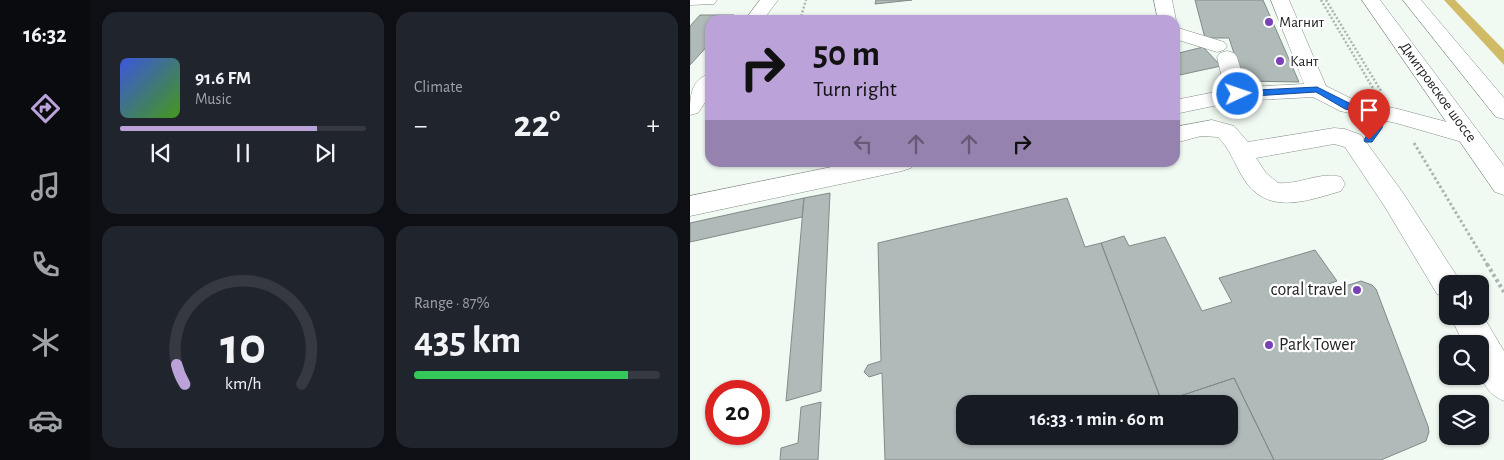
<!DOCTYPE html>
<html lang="en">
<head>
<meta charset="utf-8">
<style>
  :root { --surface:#171b24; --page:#20242c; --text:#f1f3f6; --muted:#9ea1a6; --line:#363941; --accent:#bba3da }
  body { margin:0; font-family:"Alegreya Sans",sans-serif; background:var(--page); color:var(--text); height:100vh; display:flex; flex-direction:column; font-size:19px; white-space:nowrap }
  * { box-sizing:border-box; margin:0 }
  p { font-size:16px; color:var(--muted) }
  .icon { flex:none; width:28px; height:28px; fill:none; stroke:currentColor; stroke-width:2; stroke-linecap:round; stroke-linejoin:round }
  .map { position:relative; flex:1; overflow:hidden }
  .drawer { display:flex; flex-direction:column; gap:12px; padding:12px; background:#0d0f14; width:600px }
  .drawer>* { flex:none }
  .banner { position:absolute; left:15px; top:15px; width:475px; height:152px; border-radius:15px; box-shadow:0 1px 4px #0004; background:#bba3da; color:#111; overflow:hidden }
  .controls { position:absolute; left:749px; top:275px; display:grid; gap:10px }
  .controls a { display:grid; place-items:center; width:50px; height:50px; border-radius:10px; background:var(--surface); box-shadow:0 1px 4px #0004; font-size:25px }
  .speed { position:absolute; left:15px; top:380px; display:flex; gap:10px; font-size:25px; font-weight:700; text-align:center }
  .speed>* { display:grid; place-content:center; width:65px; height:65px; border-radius:50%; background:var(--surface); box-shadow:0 1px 4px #0004; line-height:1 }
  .speed .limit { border:8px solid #d22; background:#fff; color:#111 }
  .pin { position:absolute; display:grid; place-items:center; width:42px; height:42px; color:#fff; margin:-51px -21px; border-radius:50% 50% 50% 0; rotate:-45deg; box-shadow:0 0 5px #0007 }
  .pin .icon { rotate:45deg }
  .me { position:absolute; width:55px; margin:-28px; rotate:87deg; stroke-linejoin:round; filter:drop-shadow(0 0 4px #0008) }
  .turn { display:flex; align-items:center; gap:18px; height:105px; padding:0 25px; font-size:22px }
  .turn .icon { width:65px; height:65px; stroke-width:2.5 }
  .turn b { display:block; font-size:35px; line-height:42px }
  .lanes { display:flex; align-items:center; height:48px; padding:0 25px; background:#0003; justify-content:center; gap:25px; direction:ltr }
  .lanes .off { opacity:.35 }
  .big { font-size:38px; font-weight:700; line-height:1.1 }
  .drawer .tile { flex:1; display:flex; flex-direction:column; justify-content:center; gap:8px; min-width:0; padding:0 18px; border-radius:15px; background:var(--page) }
  .drawer .dial { align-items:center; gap:0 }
  .dial svg { height:130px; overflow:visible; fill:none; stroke:var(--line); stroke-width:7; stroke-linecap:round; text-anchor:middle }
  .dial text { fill:var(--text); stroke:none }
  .song { display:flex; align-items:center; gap:15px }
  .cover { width:60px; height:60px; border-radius:8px; background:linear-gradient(135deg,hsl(230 70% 55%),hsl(100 70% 35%)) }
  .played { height:5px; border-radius:2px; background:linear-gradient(90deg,var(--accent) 80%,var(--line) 80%) }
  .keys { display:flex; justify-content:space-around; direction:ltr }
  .heat { display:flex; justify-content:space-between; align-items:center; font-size:28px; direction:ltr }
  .charge { height:8px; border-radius:4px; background:linear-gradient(90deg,#34c759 87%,var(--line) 0) }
  .drawer .tiles { flex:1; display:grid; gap:12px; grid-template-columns:repeat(2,1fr) }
  .trip { position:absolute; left:266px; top:395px; width:282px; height:50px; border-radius:15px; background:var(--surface); box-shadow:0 1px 4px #0004; font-weight:700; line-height:50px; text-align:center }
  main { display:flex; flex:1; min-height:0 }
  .tabs { display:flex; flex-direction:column; width:90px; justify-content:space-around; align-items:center; background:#090b0e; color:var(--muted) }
  .tabs .icon { width:35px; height:35px }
  .tabs .on { color:var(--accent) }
  .tabs b { font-size:22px; color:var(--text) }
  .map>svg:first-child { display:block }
  .forest { fill:#d2bb67 }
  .building { fill:#b0bab8; stroke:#818b89; fill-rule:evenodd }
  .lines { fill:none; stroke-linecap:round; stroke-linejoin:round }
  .minor-casing { stroke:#868e88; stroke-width:1 }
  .major-casing { stroke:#868e88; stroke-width:1 }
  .path-far2 { stroke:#aeb5b0; stroke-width:2.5; stroke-dasharray:2 2; stroke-linecap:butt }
  .path-far1 { stroke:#aeb5b0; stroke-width:3; stroke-dasharray:2.5 2.5; stroke-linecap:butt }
  .path { stroke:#aeb5b0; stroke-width:4; stroke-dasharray:3 3; stroke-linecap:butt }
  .minor { fill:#fff; fill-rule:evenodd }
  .major { fill:#fff; fill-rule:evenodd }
  .route { fill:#1a73e8; stroke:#114b97 }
  .poi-dot { fill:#7a41b7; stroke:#fff; stroke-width:2 }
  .labels { text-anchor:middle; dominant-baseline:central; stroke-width:4.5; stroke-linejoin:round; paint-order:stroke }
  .far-poi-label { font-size:15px; fill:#202321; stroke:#fff; text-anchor:start }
  .far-street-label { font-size:15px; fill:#202321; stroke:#fff }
  .poi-label { font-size:18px; fill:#202321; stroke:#fff; text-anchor:end }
</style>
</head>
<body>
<main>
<nav class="tabs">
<b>16:32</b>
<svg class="icon on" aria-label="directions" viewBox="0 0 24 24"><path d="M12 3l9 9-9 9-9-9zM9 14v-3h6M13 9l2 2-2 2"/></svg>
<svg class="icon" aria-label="music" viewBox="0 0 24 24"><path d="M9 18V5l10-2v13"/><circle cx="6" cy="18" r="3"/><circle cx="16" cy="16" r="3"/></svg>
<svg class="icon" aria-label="phone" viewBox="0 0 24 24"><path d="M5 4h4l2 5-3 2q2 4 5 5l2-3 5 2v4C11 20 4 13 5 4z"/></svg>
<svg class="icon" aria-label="climate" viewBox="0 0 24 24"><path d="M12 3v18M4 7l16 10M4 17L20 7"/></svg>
<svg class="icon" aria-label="car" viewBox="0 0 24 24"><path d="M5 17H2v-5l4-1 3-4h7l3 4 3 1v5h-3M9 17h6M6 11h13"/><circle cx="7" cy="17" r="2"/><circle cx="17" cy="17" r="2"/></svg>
</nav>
<section class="drawer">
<div class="tiles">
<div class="tile">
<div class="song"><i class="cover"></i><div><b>91.6 FM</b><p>Music</p></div></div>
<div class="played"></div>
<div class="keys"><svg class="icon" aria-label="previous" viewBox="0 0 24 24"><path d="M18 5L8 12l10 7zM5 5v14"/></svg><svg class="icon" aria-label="pause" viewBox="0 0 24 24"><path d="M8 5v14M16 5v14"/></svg><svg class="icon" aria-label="next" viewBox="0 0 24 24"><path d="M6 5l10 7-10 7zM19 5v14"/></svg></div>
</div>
<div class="tile"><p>Climate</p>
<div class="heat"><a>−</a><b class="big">22°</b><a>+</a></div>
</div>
<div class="tile dial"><svg viewBox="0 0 100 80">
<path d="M14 69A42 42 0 1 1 86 69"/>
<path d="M14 69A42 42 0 0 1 9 57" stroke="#bba3da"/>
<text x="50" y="56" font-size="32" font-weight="700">10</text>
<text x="50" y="72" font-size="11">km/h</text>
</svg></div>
<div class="tile"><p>Range · 87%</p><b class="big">435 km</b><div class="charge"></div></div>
</div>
</section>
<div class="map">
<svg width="814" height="460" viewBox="0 0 814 460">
  <rect width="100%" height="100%" fill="#f0f9f2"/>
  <path class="forest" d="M754,0H765L814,50V65Z"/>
  <path class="building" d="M186,0H222L185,4Z
    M505,0H573L609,82L553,81L539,38H515Z
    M10,15H44L40,20H20V43L0,65V26Z
    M513,47L531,66L485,76V54Z
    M140,193L131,391L96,401L114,198Z
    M114,198L112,217L0,242V223Z
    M377,198L395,247L411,243L472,402L544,378L584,460H195L192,373L179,377L174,372L178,365L191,361L188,243ZM275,404H540V436H275Z
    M434,236L439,246L475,237L512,311L542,302L529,278L625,250L647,281L633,286L637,292L671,281L682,285L686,289L738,426L739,432L736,441L691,460H584L544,378L472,402L411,243Z
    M131,402L128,460H90L91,448L108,443L111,407Z"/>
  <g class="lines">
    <g class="minor-casing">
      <path id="minor" d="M0,0H27L24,4L0,5Z
        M70,0H88L73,20H55Z
        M464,0H482L486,20L485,22L468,20Z
        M581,0H599L636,86L664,100L708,109L787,130L791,136L787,142L779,144L706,123L650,111L623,97L547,101L485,114V100L535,90L527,57L530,53L537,51L544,53L547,57L556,87L614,84Z
        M485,27L534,42L537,46L534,50L527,52L485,39Z
        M20,74V95L8,113L0,115C0,98 0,79 20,74Z
        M522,120L544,126L558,142L644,128L655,129L671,135L713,193L772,284H758V298L747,294L695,207L655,147L644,144L566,158L576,173L588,183C609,185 631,171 651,177L655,184L651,191C614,202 575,216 552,176C544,162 539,148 528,137L511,136L485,143V127Z
        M166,162H224L221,168L212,171L0,216V196Z
        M790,311L814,351V401C788,390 790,368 790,344H774L760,316H790Z"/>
    </g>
    <g class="major-casing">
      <path id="major" d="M672,0H690L814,166V195L805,192Z
        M713,0H731L814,98V119L806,117Z"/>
    </g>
    <path class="path-far2" d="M631,0L684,90
      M636,0L691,91
      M110,20L116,0"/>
    <path class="path-far1" d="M724,143L798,266"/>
    <path class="path" d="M797,264L814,292"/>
    <use href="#minor" class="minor"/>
    <use href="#major" class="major"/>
  </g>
  <path class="route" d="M627,87L661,104L695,111L696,113L692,128L682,142H675L674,140L682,127L686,115L655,109L626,92L548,97L543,94L548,91Z"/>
  <g class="poi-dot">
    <circle cx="579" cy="22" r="5"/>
    <circle cx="590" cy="61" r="5"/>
    <circle cx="667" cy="290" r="5"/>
    <circle cx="579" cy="345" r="5"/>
  </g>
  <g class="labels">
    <g class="far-poi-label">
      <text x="589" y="22">Магнит</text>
      <text x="600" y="61">Кант</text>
    </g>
    <g class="far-street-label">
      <text transform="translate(748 92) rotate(54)">Дмитровское шоссе</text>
    </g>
    <g class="poi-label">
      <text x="657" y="290">coral travel</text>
      <text x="589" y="345" text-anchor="start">Park Tower</text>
    </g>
  </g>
</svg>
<div class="controls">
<a><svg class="icon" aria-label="sound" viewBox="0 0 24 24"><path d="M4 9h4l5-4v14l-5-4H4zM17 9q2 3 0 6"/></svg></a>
<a><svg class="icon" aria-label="search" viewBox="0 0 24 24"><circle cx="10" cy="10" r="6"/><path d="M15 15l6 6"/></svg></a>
<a><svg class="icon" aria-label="layers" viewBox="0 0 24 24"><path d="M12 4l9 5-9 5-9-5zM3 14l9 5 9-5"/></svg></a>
</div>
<div class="speed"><div class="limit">20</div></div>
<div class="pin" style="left:679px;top:140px;background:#d93025"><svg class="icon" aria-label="arrive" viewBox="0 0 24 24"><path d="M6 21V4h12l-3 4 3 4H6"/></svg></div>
<svg class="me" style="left:548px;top:94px" viewBox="-20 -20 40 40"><circle r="17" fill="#1a73e8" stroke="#fff" stroke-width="3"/><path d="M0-11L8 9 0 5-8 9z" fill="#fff"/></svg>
<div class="trip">16:33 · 1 min · 60 m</div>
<div class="banner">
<div class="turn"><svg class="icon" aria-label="right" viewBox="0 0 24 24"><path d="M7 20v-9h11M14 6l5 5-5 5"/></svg><div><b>50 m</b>Turn right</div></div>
<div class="lanes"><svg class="icon off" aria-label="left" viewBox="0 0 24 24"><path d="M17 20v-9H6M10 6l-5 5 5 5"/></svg><svg class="icon off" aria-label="ahead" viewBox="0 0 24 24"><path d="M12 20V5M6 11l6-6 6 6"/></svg><svg class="icon off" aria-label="ahead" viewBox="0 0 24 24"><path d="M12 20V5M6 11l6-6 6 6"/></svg><svg class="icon" aria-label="right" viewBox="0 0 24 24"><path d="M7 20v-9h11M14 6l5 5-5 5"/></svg></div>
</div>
</div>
</main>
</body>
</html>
